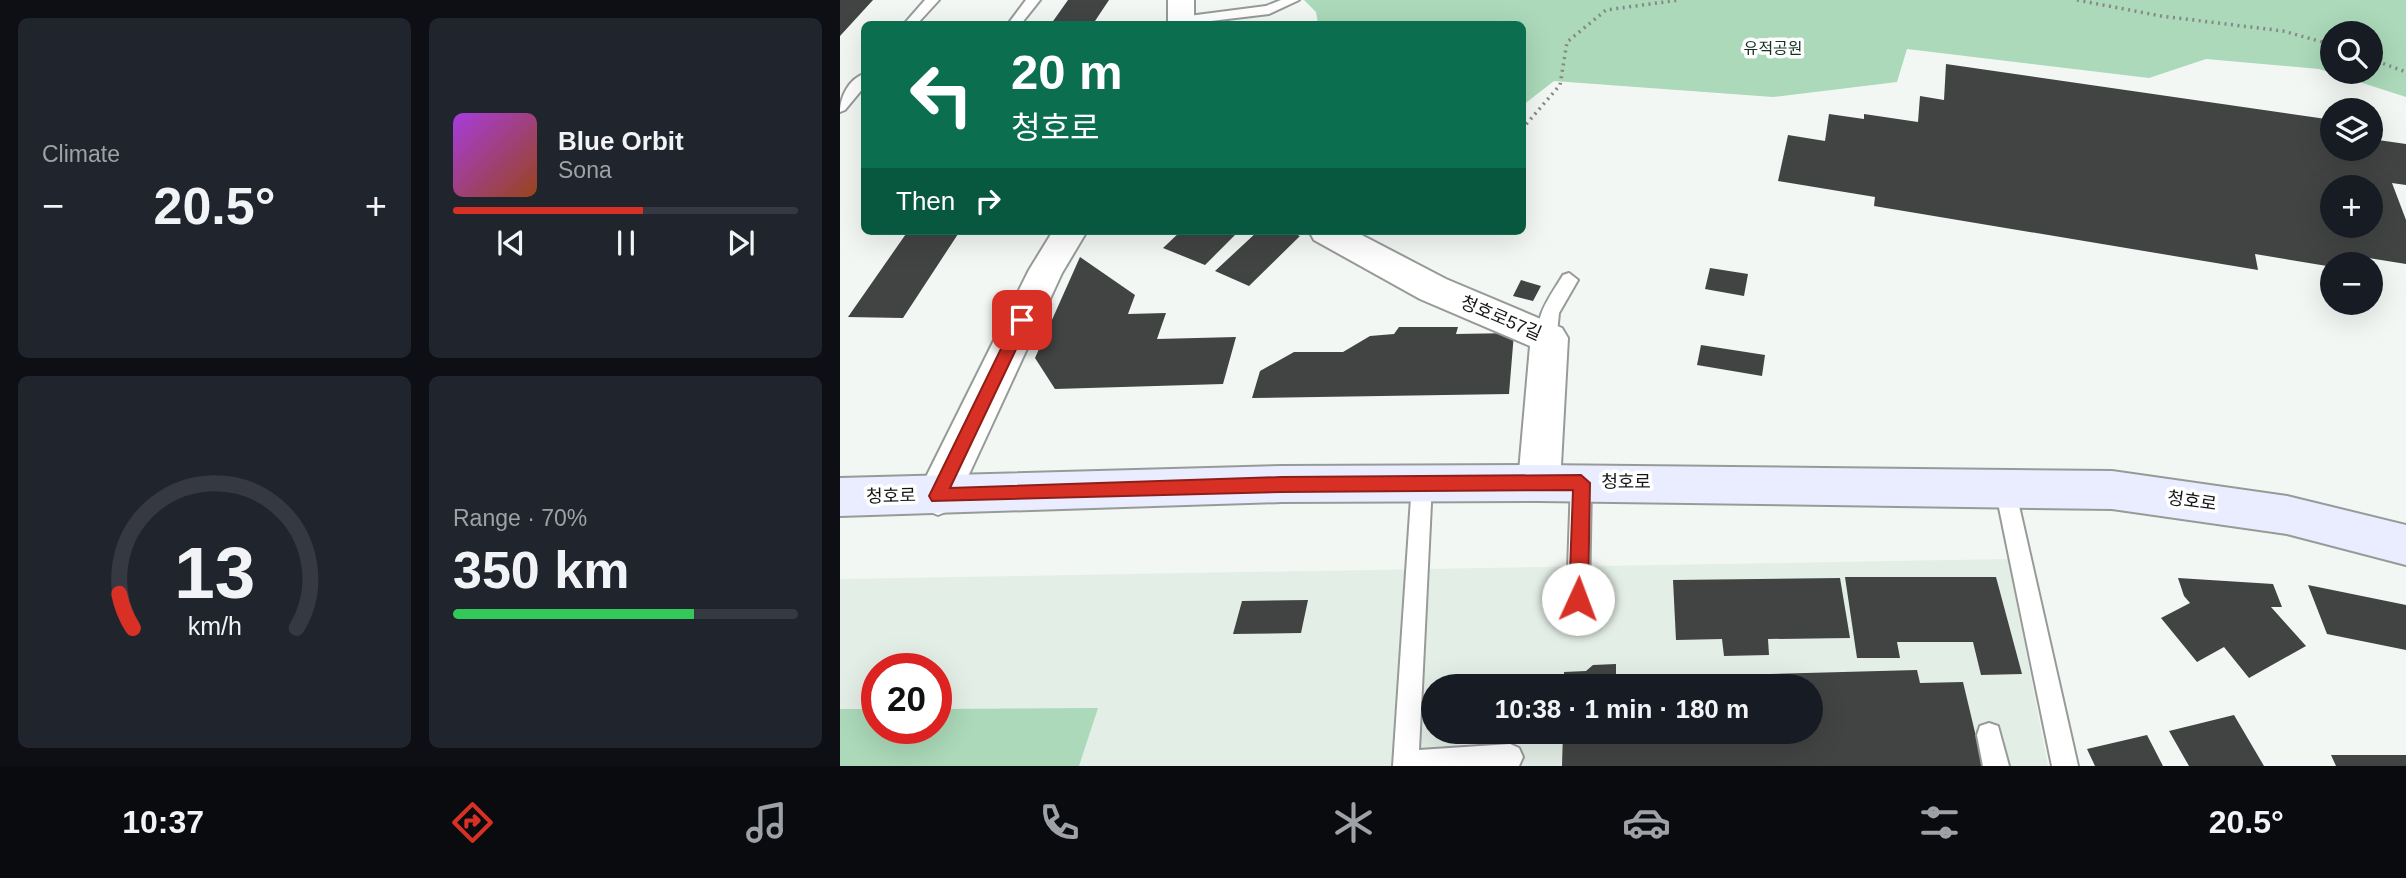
<!DOCTYPE html>
<html lang="en">
<head>
<meta charset="utf-8">
<style>
  :root { --surface:#171b24; --page:#20242c; --text:#f1f3f6; --muted:#9ea1a6; --line:#363941; --accent:#d93025 }
  body { margin:0; font-family:Arial,"Noto Sans KR",sans-serif; background:var(--page); color:var(--text); height:100vh; display:flex; flex-direction:column; font-size:26px; white-space:nowrap }
  * { box-sizing:border-box; margin:0 }
  p { font-size:23px; color:var(--muted) }
  .icon { flex:none; width:38px; height:38px; fill:none; stroke:currentColor; stroke-width:2; stroke-linecap:round; stroke-linejoin:round }
  .map { position:relative; flex:1; overflow:hidden }
  .sheet { display:flex; flex-direction:column; gap:18px; padding:18px; background:#0d0f14; width:840px }
  .sheet>* { flex:none }
  .guide { position:absolute; left:21px; top:21px; width:665px; height:214px; border-radius:10px; box-shadow:0 7px 28px #0002; background:#0b6e4f; color:#fff; overflow:hidden }
  .tools { position:absolute; left:1480px; top:21px; display:grid; gap:14px }
  .tools a { display:grid; place-items:center; width:63px; height:63px; border-radius:50%; background:var(--surface); box-shadow:0 7px 28px #0002; font-size:35px }
  .speed { position:absolute; left:21px; top:653px; display:flex; gap:14px; font-size:35px; font-weight:700; text-align:center }
  .speed>* { display:grid; place-content:center; width:91px; height:91px; border-radius:50%; background:var(--surface); box-shadow:0 7px 28px #0002; line-height:1 }
  .speed .limit { border:10px solid #d22; background:#fff; color:#111 }
  .pin { position:absolute; display:grid; place-items:center; width:60px; height:60px; color:#fff; margin:-30px; border-radius:14px; box-shadow:0 4px 10px #0006 }
  .me { position:absolute; width:77px; margin:-38px; rotate:2deg; stroke-linejoin:round; filter:drop-shadow(0 0 5px #0008) }
  .turn { display:flex; align-items:center; gap:24px; height:147px; padding:0 35px; font-size:32px }
  .turn .icon { width:91px; height:91px; stroke-width:2.5 }
  .turn b { display:block; font-size:49px; line-height:60px }
  .then { display:flex; align-items:center; height:66px; padding:0 35px; background:#0003; gap:14px; font-size:26px }
  .big { font-size:52px; font-weight:800; line-height:1.1 }
  .sheet .card { flex:1; display:flex; flex-direction:column; justify-content:center; gap:10px; min-width:0; padding:0 24px; border-radius:10px; background:var(--page) }
  .sheet .dial { align-items:center; gap:0 }
  .dial svg { height:182px; overflow:visible; fill:none; stroke:var(--line); stroke-width:7; stroke-linecap:round; text-anchor:middle }
  .dial text { fill:var(--text); stroke:none }
  .song { display:flex; align-items:center; gap:21px }
  .cover { width:84px; height:84px; border-radius:10px; background:linear-gradient(135deg,hsl(280 70% 55%),hsl(20 70% 35%)) }
  .played { height:7px; border-radius:4px; background:linear-gradient(90deg,var(--accent) 55%,var(--line) 55%) }
  .keys { display:flex; justify-content:space-around; direction:ltr }
  .heat { display:flex; justify-content:space-between; align-items:center; font-size:38px; direction:ltr }
  .charge { height:10px; border-radius:5px; background:linear-gradient(90deg,#34c759 70%,var(--line) 0) }
  .sheet .tiles { flex:1; display:grid; gap:18px; grid-template-columns:repeat(2,1fr) }
  .trip { position:absolute; left:581px; top:674px; width:402px; height:70px; border-radius:35px; background:var(--surface); box-shadow:0 7px 28px #0002; font-weight:800; line-height:70px; text-align:center }
  .tab-bar { display:flex; height:112px; justify-content:space-around; align-items:center; background:#090b0e; color:var(--muted) }
  .tab-bar .icon { width:49px; height:49px }
  .tab-bar .active { color:var(--accent) }
  .tab-bar b { font-size:32px; color:var(--text) }
  main { display:flex; flex:1; min-height:0 }
  .map>svg:first-child { display:block }
  .built { fill:#e3eee6; fill-rule:evenodd }
  .green { fill:#abd9b9; fill-rule:evenodd }
  .building { fill:#414442; fill-rule:evenodd }
  .lines { fill:none; stroke-linecap:round; stroke-linejoin:round }
  .lane-casing { stroke:#979b98; stroke-width:4 }
  .street-casing { stroke:#979b98; stroke-width:4 }
  .secondary-casing { stroke:#979b98; stroke-width:4 }
  .path { stroke:#858886; stroke-width:3.5; stroke-dasharray:2 4.5; stroke-linecap:butt }
  .lane { fill:#fff; fill-rule:evenodd }
  .street { fill:#fff; fill-rule:evenodd }
  .secondary { fill:#eaedff; fill-rule:evenodd }
  .route { fill:#d93025; stroke:#8d1f18; stroke-width:2 }
  .labels { text-anchor:middle; dominant-baseline:central; stroke-width:7; stroke-linejoin:round; paint-order:stroke }
  .far-park-label { font-size:16px; fill:#14321f; stroke:#fff }
  .street-label { font-size:18px; fill:#141615; stroke:#fff }
</style>
</head>
<body>
<main>
<section class="sheet">
<div class="tiles">
<div class="card"><p>Climate</p>
<div class="heat"><a>−</a><b class="big">20.5°</b><a>+</a></div>
</div>
<div class="card">
<div class="song"><i class="cover"></i><div><b>Blue Orbit</b><p>Sona</p></div></div>
<div class="played"></div>
<div class="keys"><svg class="icon" aria-label="previous" viewBox="0 0 24 24"><path d="M18 5L8 12l10 7zM5 5v14"/></svg><svg class="icon" aria-label="pause" viewBox="0 0 24 24"><path d="M8 5v14M16 5v14"/></svg><svg class="icon" aria-label="next" viewBox="0 0 24 24"><path d="M6 5l10 7-10 7zM19 5v14"/></svg></div>
</div>
<div class="card dial"><svg viewBox="0 0 100 80">
<path d="M14 69A42 42 0 1 1 86 69"/>
<path d="M14 69A42 42 0 0 1 8 54" stroke="#d93025"/>
<text x="50" y="56" font-size="32" font-weight="700">13</text>
<text x="50" y="72" font-size="11">km/h</text>
</svg></div>
<div class="card"><p>Range · 70%</p><b class="big">350 km</b><div class="charge"></div></div>
</div>
</section>
<div class="map">
<svg width="1566" height="766" viewBox="0 0 1566 766">
  <rect width="100%" height="100%" fill="#f3f7f4"/>
  <path class="built" d="M1168,559L1208,766H0V579ZM37,668H96V728H37ZM593,686H971V732H593Z"/>
  <path class="green" d="M464,0H1566V97L1479,69L1366,59L1309,78L1067,49L1057,82L933,97L714,81L683,105L682,24H478L476,12ZM1493,33H1531V72H1493Z
    M258,708L239,766H0V709H37V728H96V709Z"/>
  <path class="building" d="M0,0H33L0,36Z
    M228,0H269L253,24H211Z
    M1106,64L1493,120V149H1531V139L1566,144V185L1552,183L1566,220V264L1516,256L1518,264H1493V267L1415,254L1418,270L1034,206L1035,197L938,181L948,135L985,141L989,114L1024,119V114L1078,122L1080,96L1104,100ZM1493,187H1531V226H1493Z
    M68,231H120L63,318L8,317Z
    M341,231H399L365,265L323,248Z
    M418,231H447L460,236L409,286L375,271Z
    M240,257L295,295L288,314L326,313L317,339L396,337L383,384L215,389L195,358Z
    M870,268L908,274L904,296L865,289Z
    M681,280L701,286L693,301L673,296Z
    M559,327H618L616,334L674,333L669,394L412,398L420,371L454,352H503L530,336L554,334Z
    M861,345L925,355L922,376L857,365Z
    M1005,577H1156L1182,674L1141,675L1133,642H1057L1060,658H1017Z
    M1000,578L1010,638L928,639L929,655L884,656L882,639L836,640L833,580Z
    M1338,578L1433,584L1442,607H1431L1466,646L1409,678L1384,647L1357,662L1321,618L1350,603L1344,596Z
    M1468,585L1566,605V650L1487,634Z
    M468,600L461,633L393,634L402,601Z
    M776,664V678L1077,670L1080,683L1123,682L1143,766H722L723,732H971V686H724V672L746,671L753,665Z
    M1394,715L1424,766H1349L1329,731Z
    M1307,735L1323,766H1255L1247,749Z
    M1491,755H1566V766H1496Z"/>
  <g class="lines">
    <g class="lane-casing">
      <path id="lane" d="M85,0H99L77,24H64Z
        M186,0H200L181,24H168Z
        M441,0H459L429,14L346,24L334,21L341,17L426,6Z
        M24,74V87L5,110L0,112C0,97 9,79 24,74Z
        M729,273L738,280L719,313L716,343H702C690,320 712,294 723,275Z
        M582,474L589,476L592,483L579,750L670,744L679,748L683,757L679,766H553L572,483L575,476Z
        M741,474L748,476L751,483L749,599L746,607L738,610L730,607L727,599L731,483L734,476Z
        M1165,479L1172,481L1175,488L1238,766H1212L1155,488L1158,481Z
        M1149,723L1158,726L1169,766H1143L1137,735L1140,726Z"/>
    </g>
    <g class="street-casing">
      <path id="street" d="M328,0H354V24H328Z
        M213,231H247L222,273L113,509L98,515L83,509L77,496L83,483L189,270Z
        M469,231H514L606,279L722,328L728,338L720,483L714,496L699,501L684,496L678,483L690,346L580,299L474,240Z"/>
    </g>
    <g class="secondary-casing">
      <path id="secondary" d="M699,465L1272,471L1447,496L1566,525V565L1447,534L1272,509L699,501L442,502L0,516V478L442,466Z"/>
    </g>
    <path class="path" d="M1237,0L1321,16L1443,31L1493,45
      M1531,59L1566,72
      M682,129L720,85L727,42L766,10L839,0"/>
    <use href="#lane" class="lane"/>
    <use href="#street" class="street"/>
    <use href="#secondary" class="secondary"/>
  </g>
  <path class="route" d="M182,314L190,320L110,488L442,477L741,475L750,483L748,599L745,605L738,608L732,605L729,599L733,490L442,492L92,501L89,496L92,490L175,320Z"/>
  <g class="labels">
    <g class="far-park-label">
      <text x="933" y="48">유적공원</text>
    </g>
    <g class="street-label">
      <text transform="translate(661 318) rotate(23)">청호로57길</text>
      <text x="786" y="482">청호로</text>
      <text transform="translate(51 496) rotate(-1)">청호로</text>
      <text transform="translate(1352 501) rotate(8)">청호로</text>
    </g>
  </g>
</svg>
<div class="tools">
<a><svg class="icon" aria-label="search" viewBox="0 0 24 24"><circle cx="10" cy="10" r="6"/><path d="M15 15l6 6"/></svg></a>
<a><svg class="icon" aria-label="layers" viewBox="0 0 24 24"><path d="M12 4l9 5-9 5-9-5zM3 14l9 5 9-5"/></svg></a>
<a>+</a>
<a>−</a>
</div>
<div class="speed"><div class="limit">20</div></div>
<div class="pin" style="left:182px;top:320px;background:#d93025"><svg class="icon" aria-label="arrive" viewBox="0 0 24 24"><path d="M6 21V4h12l-3 4 3 4H6"/></svg></div>
<svg class="me" style="left:738px;top:599px" viewBox="-20 -20 40 40"><circle r="19" fill="#fff"/><path d="M0-13L10 11 0 6-10 11z" fill="#d93025"/></svg>
<div class="trip">10:38 · 1 min · 180 m</div>
<div class="guide">
<div class="turn"><svg class="icon" aria-label="left" viewBox="0 0 24 24"><path d="M17 20v-9H6M10 6l-5 5 5 5"/></svg><div><b>20 m</b>청호로</div></div>
<div class="then">Then<svg class="icon" aria-label="right" viewBox="0 0 24 24"><path d="M7 20v-9h11M14 6l5 5-5 5"/></svg></div>
</div>
</div>
</main>
<nav class="tab-bar">
<b>10:37</b>
<svg class="icon active" aria-label="directions" viewBox="0 0 24 24"><path d="M12 3l9 9-9 9-9-9zM9 14v-3h6M13 9l2 2-2 2"/></svg>
<svg class="icon" aria-label="music" viewBox="0 0 24 24"><path d="M9 18V5l10-2v13"/><circle cx="6" cy="18" r="3"/><circle cx="16" cy="16" r="3"/></svg>
<svg class="icon" aria-label="phone" viewBox="0 0 24 24"><path d="M5 4h4l2 5-3 2q2 4 5 5l2-3 5 2v4C11 20 4 13 5 4z"/></svg>
<svg class="icon" aria-label="climate" viewBox="0 0 24 24"><path d="M12 3v18M4 7l16 10M4 17L20 7"/></svg>
<svg class="icon" aria-label="car" viewBox="0 0 24 24"><path d="M5 17H2v-5l4-1 3-4h7l3 4 3 1v5h-3M9 17h6M6 11h13"/><circle cx="7" cy="17" r="2"/><circle cx="17" cy="17" r="2"/></svg>
<svg class="icon" aria-label="filters" viewBox="0 0 24 24"><path d="M4 7h16M4 17h16"/><circle cx="9" cy="7" r="2"/><circle cx="15" cy="17" r="2"/></svg>
<b>20.5°</b>
</nav>
</body>
</html>
